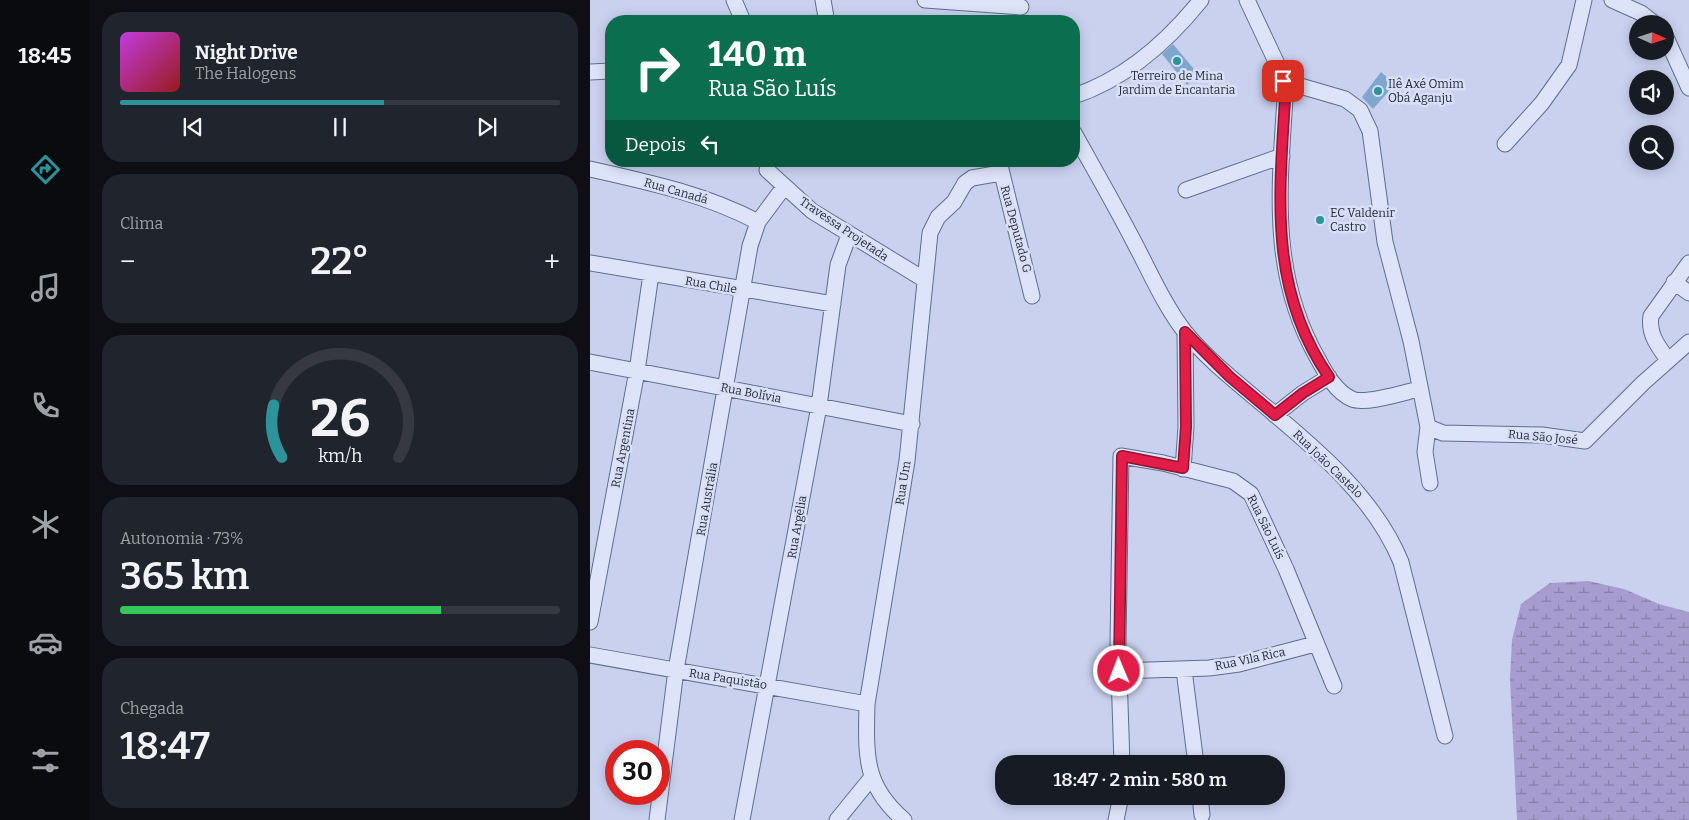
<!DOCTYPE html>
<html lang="pt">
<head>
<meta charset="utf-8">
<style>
  :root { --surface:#171b24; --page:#20242c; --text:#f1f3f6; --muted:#9ea1a6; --line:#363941; --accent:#2d939b }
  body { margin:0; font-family:Bitter,serif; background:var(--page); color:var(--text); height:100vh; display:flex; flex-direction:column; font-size:19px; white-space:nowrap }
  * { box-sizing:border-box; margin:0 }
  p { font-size:16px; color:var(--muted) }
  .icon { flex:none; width:28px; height:28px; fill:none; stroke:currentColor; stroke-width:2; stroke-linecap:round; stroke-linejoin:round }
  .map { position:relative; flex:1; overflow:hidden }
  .details { display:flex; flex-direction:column; gap:12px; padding:12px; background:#0d0f14; width:500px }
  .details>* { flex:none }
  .hud { position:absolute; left:15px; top:15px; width:475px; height:152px; border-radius:20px; box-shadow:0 2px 12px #0003; background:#0b6e4f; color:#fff; overflow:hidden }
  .needle { width:32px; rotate:93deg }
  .buttons { position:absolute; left:1039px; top:15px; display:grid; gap:10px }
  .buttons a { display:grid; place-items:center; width:45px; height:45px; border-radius:50%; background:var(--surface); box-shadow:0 2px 12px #0003; font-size:25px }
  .speed { position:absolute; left:15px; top:740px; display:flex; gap:10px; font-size:25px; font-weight:700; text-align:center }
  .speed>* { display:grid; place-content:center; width:65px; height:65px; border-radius:50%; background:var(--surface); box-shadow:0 2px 12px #0003; line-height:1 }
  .speed .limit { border:8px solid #d22; background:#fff; color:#111 }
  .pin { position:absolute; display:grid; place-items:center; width:42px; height:42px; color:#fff; margin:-21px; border-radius:10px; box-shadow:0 2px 8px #0006 }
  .me { position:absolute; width:55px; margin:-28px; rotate:359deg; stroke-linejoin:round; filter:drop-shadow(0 0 4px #0008) }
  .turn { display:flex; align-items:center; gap:18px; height:105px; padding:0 20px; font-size:22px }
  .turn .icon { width:65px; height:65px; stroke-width:2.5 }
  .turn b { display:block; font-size:35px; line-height:42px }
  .then { display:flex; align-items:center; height:48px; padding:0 20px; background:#0003; gap:10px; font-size:19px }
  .big { font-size:38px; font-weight:600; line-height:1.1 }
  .details .widget { flex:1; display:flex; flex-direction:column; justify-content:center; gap:8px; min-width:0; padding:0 18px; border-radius:20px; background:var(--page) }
  .details .dial { align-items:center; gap:0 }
  .dial svg { height:130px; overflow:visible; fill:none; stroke:var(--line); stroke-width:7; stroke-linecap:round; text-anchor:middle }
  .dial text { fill:var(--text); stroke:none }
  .song { display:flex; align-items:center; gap:15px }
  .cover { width:60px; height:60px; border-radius:8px; background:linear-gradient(135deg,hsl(290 70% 55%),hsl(0 70% 35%)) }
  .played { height:5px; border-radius:2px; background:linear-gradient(90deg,var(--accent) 60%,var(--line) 60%) }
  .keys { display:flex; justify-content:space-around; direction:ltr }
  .heat { display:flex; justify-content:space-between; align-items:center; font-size:28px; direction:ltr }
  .charge { height:8px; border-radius:4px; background:linear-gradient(90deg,#34c759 73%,var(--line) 0) }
  .trip { position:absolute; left:405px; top:755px; width:290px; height:50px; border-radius:20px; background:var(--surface); box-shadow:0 2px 12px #0003; font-weight:600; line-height:50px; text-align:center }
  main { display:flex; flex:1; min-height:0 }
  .tabs { display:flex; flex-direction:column; width:90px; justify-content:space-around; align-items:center; background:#090b0e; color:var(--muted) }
  .tabs .icon { width:35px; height:35px }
  .tabs .current { color:var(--accent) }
  .tabs b { font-size:22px; color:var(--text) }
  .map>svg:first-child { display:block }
  .wetland { fill:url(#wetland-marsh) }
  .building { fill:#7fa6cd }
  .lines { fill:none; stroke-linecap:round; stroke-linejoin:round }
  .minor-casing { stroke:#5d6f8c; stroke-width:17 }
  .minor { stroke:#dde3f9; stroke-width:15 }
  .route-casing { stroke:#92132f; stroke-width:12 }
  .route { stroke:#e11d48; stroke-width:9 }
  .poi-dot { fill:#2d939b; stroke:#d9dff6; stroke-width:2 }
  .labels { text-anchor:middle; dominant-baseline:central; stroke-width:5; stroke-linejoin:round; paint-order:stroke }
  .poi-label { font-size:12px; fill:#212d3c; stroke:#d9dff6; text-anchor:start }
  .street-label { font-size:12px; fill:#212d3c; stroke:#d9dff6 }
</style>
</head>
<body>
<main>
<nav class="tabs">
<b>18:45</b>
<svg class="icon current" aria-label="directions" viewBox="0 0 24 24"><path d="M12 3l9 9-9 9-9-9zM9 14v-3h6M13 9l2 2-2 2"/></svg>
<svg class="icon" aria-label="music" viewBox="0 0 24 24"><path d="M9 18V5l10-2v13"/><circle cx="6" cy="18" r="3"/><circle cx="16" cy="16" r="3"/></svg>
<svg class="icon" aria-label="phone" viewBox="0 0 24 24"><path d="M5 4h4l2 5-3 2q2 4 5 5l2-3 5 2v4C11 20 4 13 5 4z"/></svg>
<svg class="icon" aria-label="climate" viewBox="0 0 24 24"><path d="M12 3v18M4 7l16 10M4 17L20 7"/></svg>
<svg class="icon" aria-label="car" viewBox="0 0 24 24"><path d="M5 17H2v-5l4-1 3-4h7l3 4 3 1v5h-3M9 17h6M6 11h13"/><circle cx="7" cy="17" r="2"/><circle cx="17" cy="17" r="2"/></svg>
<svg class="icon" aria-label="filters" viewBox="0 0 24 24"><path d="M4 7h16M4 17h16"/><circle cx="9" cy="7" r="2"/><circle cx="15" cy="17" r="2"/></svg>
</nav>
<section class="details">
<div class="widget">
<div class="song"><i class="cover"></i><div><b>Night Drive</b><p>The Halogens</p></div></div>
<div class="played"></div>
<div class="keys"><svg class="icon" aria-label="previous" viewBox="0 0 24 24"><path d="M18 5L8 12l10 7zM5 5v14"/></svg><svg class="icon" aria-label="pause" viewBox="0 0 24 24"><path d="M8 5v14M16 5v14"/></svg><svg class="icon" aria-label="next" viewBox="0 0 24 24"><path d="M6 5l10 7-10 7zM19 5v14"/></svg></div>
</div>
<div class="widget"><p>Clima</p>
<div class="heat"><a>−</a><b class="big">22°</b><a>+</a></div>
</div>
<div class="widget dial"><svg viewBox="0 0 100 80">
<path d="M14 69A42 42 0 1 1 86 69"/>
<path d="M14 69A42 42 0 0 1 9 37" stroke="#2d939b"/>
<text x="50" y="56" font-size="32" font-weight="700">26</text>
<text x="50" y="72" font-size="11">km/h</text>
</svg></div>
<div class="widget"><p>Autonomia · 73%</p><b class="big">365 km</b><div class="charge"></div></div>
<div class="widget"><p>Chegada</p><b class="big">18:47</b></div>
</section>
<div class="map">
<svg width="1099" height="820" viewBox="0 0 1099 820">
  <defs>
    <pattern id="wetland-marsh" width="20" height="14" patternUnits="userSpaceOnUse" patternTransform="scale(1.25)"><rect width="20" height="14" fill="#a69cce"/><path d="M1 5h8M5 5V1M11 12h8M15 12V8" fill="none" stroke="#8780a8"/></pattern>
  </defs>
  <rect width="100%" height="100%" fill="#c9d1ef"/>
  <path class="wetland" d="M998,581L1034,589L1069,604L1099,612V820H927L920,679L922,640L931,604L960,583Z"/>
  <path class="building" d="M583,44L608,74L597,85L572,54Z
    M791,72L805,84L783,109L772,97Z"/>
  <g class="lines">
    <g class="minor-casing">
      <path id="minor" d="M144,0L153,21
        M233,0L236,17
        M335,0L431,7
        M657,0L688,66L693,81L695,99C689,191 680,275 728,359C736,374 746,392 762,399C775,405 815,392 829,389
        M1022,0L1051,13L1065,24
        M1075,35L1099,88
        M0,72L21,71
        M693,81L755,99L770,110L780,131L795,242L821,341L838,427L853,433L952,435L995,441L1053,383L1099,342
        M484,96C535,79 578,41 611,0
        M484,133C504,169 525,205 544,242C560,272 574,305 595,332C616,358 644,380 670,402C724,447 784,496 811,562L855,736
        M915,144L952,103L979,65L994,0
        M409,161L442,296
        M0,169C58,182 115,194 168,222
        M177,170L222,211L335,280
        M596,190L692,156
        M0,263L243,304
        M1084,282L1099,293
        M1078,360C1068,346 1058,334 1061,316L1099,263
        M0,362L322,424
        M685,415L713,393L739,377
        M838,427L835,452L840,483
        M593,469L596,427L595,332
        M0,622L47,371L61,274
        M0,655L277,704
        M594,670L606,764
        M529,671L619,668L649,664L725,644
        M532,764L528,643L531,456L573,463L643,481L661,494L696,569L744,686
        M610,796L612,815
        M67,820L86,670L160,246L168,222L194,187
        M152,820L229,406L248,265L259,235
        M247,820L282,777
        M314,820C273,785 276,754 277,704L317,461L340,233L348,217L364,202L375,183L382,178L411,173
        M526,820L531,796"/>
    </g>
    <use href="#minor" class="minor"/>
  </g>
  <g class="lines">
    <g class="route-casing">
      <path id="route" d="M529,671L532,456L593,468L596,427L595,332L640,377L685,415L713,393L739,377C679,290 689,199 695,99L693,81"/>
    </g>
    <use href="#route" class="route"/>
  </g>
  <g class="poi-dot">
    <circle cx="587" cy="61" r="5"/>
    <circle cx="788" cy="91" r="5"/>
    <circle cx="730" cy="220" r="5"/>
  </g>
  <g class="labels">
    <g class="poi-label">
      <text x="587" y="76" text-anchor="middle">Terreiro de Mina<tspan x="587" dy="14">Jardim de Encantaria</tspan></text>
      <text x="798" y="84">Ilê Axé Omim<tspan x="798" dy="14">Obá Aganju</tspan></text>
      <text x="740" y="213">EC Valdenir<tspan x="740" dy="14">Castro</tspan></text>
    </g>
    <g class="street-label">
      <text transform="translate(86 191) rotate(16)">Rua Canadá</text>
      <text transform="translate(254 229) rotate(34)">Travessa Projetada</text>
      <text transform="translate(426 229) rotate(75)">Rua Deputado G</text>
      <text transform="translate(121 285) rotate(10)">Rua Chile</text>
      <text transform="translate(161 393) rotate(11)">Rua Bolívia</text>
      <text transform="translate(953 437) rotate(5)">Rua São José</text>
      <text transform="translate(33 448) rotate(-79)">Rua Argentina</text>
      <text transform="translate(738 464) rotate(44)">Rua João Castelo</text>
      <text transform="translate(313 483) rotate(-81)">Rua Um</text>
      <text transform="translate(117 499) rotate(-80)">Rua Austrália</text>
      <text transform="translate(207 527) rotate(-80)">Rua Argélia</text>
      <text transform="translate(676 527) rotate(64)">Rua São Luís</text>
      <text transform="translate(660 659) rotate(-12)">Rua Vila Rica</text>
      <text transform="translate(138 679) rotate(9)">Rua Paquistão</text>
    </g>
  </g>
</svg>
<div class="buttons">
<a><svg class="needle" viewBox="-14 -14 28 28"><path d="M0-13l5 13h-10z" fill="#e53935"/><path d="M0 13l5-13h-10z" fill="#9ea1a6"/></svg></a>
<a><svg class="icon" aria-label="sound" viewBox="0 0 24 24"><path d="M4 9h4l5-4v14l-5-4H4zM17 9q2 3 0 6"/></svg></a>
<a><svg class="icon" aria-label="search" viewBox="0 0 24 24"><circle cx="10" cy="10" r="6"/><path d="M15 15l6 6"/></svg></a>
</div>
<div class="speed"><div class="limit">30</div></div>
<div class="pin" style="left:693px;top:81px;background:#d93025"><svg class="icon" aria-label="arrive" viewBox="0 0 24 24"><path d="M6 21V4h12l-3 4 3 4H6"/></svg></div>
<svg class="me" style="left:529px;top:671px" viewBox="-20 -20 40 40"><circle r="17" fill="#e11d48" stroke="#fff" stroke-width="3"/><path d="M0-11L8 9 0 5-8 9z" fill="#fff"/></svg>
<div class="trip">18:47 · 2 min · 580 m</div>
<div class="hud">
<div class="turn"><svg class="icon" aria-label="right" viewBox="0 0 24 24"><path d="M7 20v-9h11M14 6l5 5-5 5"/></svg><div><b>140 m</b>Rua São Luís</div></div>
<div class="then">Depois<svg class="icon" aria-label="left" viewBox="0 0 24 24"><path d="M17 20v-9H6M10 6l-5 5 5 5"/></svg></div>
</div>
</div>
</main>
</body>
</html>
